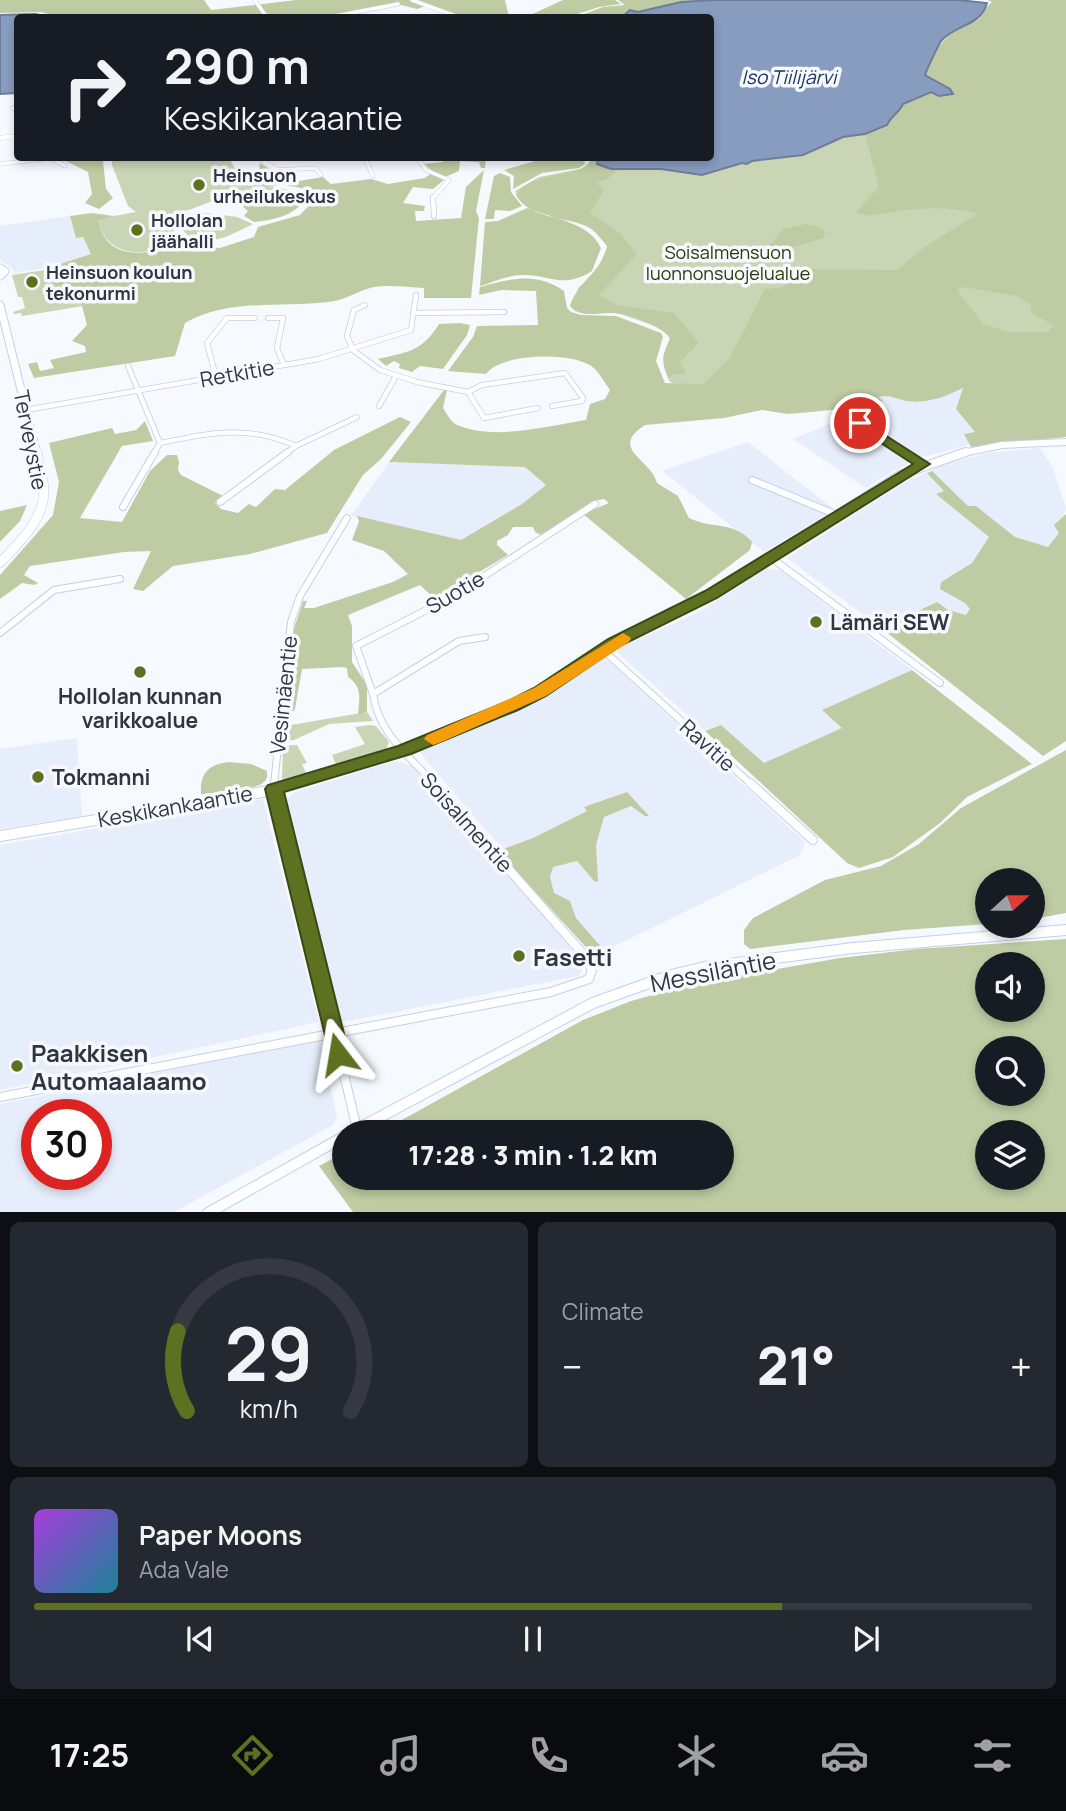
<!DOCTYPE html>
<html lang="en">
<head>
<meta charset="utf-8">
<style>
  :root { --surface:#171b24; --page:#242831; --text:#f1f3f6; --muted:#9ea1a6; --line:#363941; --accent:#5d7120 }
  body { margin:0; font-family:Manrope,sans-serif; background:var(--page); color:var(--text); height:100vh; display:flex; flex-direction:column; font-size:26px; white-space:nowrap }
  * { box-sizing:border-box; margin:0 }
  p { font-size:23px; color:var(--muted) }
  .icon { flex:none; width:38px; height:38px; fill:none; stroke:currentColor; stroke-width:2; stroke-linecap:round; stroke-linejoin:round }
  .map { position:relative; height:1212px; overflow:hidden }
  .panel { display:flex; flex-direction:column; gap:10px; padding:10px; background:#0d0f14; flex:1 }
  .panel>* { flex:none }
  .guide { position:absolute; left:14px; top:14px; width:700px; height:147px; border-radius:7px; box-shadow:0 4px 10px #0003; background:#171b24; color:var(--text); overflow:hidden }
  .needle { width:46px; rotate:69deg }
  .controls { position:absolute; left:975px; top:868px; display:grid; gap:14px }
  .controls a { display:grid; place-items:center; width:70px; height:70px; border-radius:50%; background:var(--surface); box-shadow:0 4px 10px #0003; font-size:35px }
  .speed { position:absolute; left:21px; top:1099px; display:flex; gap:14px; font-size:35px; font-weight:700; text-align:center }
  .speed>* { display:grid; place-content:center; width:91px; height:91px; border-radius:50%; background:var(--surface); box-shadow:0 4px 10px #0003; line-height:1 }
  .speed .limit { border:10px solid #d22; background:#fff; color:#111 }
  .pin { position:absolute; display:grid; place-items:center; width:60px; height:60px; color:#fff; margin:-30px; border:4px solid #fff; border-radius:50%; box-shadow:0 2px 7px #0007 }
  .me { position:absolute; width:77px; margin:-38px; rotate:346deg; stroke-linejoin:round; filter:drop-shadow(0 0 5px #0008) }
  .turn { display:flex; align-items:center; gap:24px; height:147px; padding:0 35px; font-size:32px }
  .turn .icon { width:91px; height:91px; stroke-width:2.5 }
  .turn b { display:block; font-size:49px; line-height:60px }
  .big { font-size:52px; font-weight:800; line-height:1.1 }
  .panel .widget { flex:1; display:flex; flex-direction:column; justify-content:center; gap:10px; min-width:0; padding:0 24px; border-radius:10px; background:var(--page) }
  .panel .dial { align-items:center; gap:0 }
  .dial svg { height:182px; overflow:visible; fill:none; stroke:var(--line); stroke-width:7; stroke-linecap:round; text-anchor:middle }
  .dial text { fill:var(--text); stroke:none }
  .song { display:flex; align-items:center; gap:21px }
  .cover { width:84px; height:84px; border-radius:10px; background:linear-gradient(135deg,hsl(280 70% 55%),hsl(190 70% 35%)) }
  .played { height:7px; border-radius:4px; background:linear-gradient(90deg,var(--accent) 75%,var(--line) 75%) }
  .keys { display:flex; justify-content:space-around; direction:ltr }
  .heat { display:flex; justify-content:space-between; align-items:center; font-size:38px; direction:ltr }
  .panel .tiles { flex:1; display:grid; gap:10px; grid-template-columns:1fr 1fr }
  .widget:last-child { grid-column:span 2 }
  .trip { position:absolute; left:332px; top:1120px; width:402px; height:70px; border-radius:35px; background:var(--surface); box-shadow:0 4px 10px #0003; font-weight:800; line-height:70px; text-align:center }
  .tabs { display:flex; height:112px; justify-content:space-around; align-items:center; background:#090b0e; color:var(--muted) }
  .tabs .icon { width:49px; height:49px }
  .tabs .current { color:var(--accent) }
  .tabs b { font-size:32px; color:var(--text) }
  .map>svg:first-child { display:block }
  .built { fill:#e7eefb; fill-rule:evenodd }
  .green { fill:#cad5b6 }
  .forest { fill:#bfcca3; fill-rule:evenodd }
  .water { fill:#889cbf; stroke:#6e7d99; stroke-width:2 }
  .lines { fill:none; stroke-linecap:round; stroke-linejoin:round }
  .minor-far3-casing { stroke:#c2d0e8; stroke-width:4.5 }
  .minor-far2-casing { stroke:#c2d0e8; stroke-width:6 }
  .minor-far1-casing { stroke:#c2d0e8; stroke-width:8 }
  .minor-casing { stroke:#c2d0e8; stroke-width:10 }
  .tertiary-far3-casing { stroke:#c2d0e8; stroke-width:5 }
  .tertiary-far2-casing { stroke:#c2d0e8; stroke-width:8 }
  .tertiary-far1-casing { stroke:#c2d0e8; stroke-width:10 }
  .tertiary-casing { stroke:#c2d0e8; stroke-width:12 }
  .secondary-far1-casing { stroke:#c2d0e8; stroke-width:9 }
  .secondary-casing { stroke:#c2d0e8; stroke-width:10 }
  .minor-far3 { stroke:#fff; stroke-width:3.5 }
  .minor-far2 { stroke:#fff; stroke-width:4.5 }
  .minor-far1 { stroke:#fff; stroke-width:6 }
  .minor { stroke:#fff; stroke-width:8 }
  .tertiary-far3 { stroke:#fff; stroke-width:4.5 }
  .tertiary-far2 { stroke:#fff; stroke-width:6 }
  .tertiary-far1 { stroke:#fff; stroke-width:8 }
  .tertiary { stroke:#fff; stroke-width:10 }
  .secondary-far1 { stroke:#fff; stroke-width:7 }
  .secondary { stroke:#fff; stroke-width:9 }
  .route { fill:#5d7120; stroke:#3c4915; stroke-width:2 }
  .slow { fill:#f59e0b }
  .poi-dot { fill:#5d7120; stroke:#f6f9fe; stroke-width:2.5 }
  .labels { text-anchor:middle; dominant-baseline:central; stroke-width:7; stroke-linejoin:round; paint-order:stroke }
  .far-poi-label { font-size:18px; font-weight:bold; fill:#30353f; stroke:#f6f9fe; text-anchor:start }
  .far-park-label { font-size:18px; fill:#2c3707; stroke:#f6f9fe }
  .far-water-label { font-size:19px; font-style:italic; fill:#1b3360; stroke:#f6f9fe }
  .street-label { font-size:21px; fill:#30353f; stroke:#f6f9fe }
  .poi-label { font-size:21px; font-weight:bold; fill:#30353f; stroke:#f6f9fe; text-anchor:start }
  .near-poi-label { font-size:24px; font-weight:bold; fill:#30353f; stroke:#f6f9fe; text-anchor:start }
  .near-street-label { font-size:24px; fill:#30353f; stroke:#f6f9fe }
</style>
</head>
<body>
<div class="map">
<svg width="1066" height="1213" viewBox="0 0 1066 1213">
  <rect width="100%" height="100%" fill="#f6f9fe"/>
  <path class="built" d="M70,216L76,238L83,237L92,254L52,267L15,273L11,267L0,260V226Z
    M964,388L976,432L964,434L970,445L922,457L893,471L866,488L793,439L882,402L877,396L883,395L908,401Z
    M748,442L835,510L764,552L662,471Z
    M1040,448L1053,468L1066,508L1062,521L1055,525L1060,533L1048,547L1015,537L998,525L972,563L941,582V589L966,603L971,609L966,615L948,610L936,602L881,628L787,558L907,481L943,465L987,453Z
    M389,462L525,467L546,485L522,504L461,540L448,538L351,516Z
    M766,568L782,571L912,670L823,710L843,728L764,763L721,725L705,731L618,653L619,648L699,612Z
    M588,654L609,661L805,842L800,855L599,954L482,826L412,743L531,694Z
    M77,738L82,816L0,829V749Z
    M395,761L412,766L526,894L580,960L582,970L579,976L348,1021H341L336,1016L284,806L287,799L295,792Z
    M263,799L319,1022L0,1090V845Z
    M320,1040L337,1117L333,1125L174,1212L0,1213V1104ZM37,1115H96V1174H37Z"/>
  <path class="green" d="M930,92L937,95L971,201L1026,295L1054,325L1048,332L732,404L670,382L668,378L671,338L666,330L618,313L575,311L571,307L579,287L595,275L608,246C603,241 599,233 593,229C572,214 526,219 515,191L539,177L585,168L715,171L727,166L814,148L855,134Z
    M112,158H229L235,169C254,177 261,166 280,184L258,192L230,197V200L221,203L218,199L189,210L166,215L176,234L172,243C144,259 104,256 98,219L136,212L128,206L112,165Z
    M207,213L237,217L253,224C225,238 196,255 176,221L180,214Z
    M45,270L60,295L81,302L83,306L22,316L21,313L14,314L13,312L25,308L22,297H18L12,275Z
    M367,712L373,721L329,724L294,740L284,741L285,726Z
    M370,725L376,726L389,742L385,752L322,771L321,769L336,765L332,755L365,744L355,727Z
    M297,745L307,763L302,764L306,773L313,771L314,773L289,781L282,779L283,746Z"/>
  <path class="forest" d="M0,0H204L211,10L296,0H505L509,17H462L426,6L417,9L401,5L321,18H62L41,12L0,13Z
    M563,0H615L621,4L599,7L571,16L526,17Z
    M618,0H713L681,2L638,12L630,10L622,17L574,18L603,7L625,5Z
    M987,0H1066V437L971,447L964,434L975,432L956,409L963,388C944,397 928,404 906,401C896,399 888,394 878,397L883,401L847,416L832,410L788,414L762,410L724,418L645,425C608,449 651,459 657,483L678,496L689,518C711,529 735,521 752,542L750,550L686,599L583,514L609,503L604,499L593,501L541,535L535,532L533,527H513L508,535L497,541V545L508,555L459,584L456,591L436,600L420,585L348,615L352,626V662L367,685V712L358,715C359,699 363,687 348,677L347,668L342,667L302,669L295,709L291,714H286L293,632L303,601H307L304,608H314L393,582L408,574L384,551L352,540L359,521L357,516L461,540L522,504L546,485L525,467L389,462L444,390H447L443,408C447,414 451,422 457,425C495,441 546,426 586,420L590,404L605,399L610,390C605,383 600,374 594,368C574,351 500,353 486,374L448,371L473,337L477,326L538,325L536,291L502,290L479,295L480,287C510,279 536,271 564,291L567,308L571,312L581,315L616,316L661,333L663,337L656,361L665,383L704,384L730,357L765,289L782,287L801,269L897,270L926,246L977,214C957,207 927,208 905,210C890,212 870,219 856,212L879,187L865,134L887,125C895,98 928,94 950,89L925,75C932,54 943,37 962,26C967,23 973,23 978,20C984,15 985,7 992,2ZM963,287L1016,296L1030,304L1032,313L1053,325L1048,332H1009L983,324L957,290Z
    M60,158H92L103,161L106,189L113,198L99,209L85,203L92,194L88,172Z
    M444,158H486L485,168H481L479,162L460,161L459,171L445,177L436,174L424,164L443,162Z
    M546,158H584L585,164L579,168L542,173L513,189L514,176L504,170Z
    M588,158L598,160L597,164L621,168L606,180L597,182L604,190L590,213L620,233L637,254L599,295L617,305L674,313L699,343L680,362L686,374H675L668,378C660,358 663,356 670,338C660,325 630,315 614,313C599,312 581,319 570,306C578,280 601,274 607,246C601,239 595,230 586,226C565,217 528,218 516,195C535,167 577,182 591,160Z
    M260,163L274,172L289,171L299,181L323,177L331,184L371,179L388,184L425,178L430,174L444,180L433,189L413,187L403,203L425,206L424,211H415L416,221L461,218L466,187L484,170L476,211L479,218L471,298H424V288C407,287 385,284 370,288C356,292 343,301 328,302C280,308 229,298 185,323L175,356L34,378L28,364L37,362L40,371L54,368L50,360L86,352L85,346L72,341L87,325L81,302L60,295L46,271L48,268L91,254L83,237L76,238L70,216L92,213L114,216L98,220C107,263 146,254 179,246L185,250L208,243L209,247L220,248L254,237L258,227L300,215L319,195L327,193L280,184L273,177L259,171Z
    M500,173L510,177L511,192L522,206L510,211L495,210L494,219H485L494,176Z
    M275,187L307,194C299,215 275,220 254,222L244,216L248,211L231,196Z
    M527,208C550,218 590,222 601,248L592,271C562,290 550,274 522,275C508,275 494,282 480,286L485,222L498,221Z
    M805,224L822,228L825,233L824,238L783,250L769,246L783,229Z
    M460,323L470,325L467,335L443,369L420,366L412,372L399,368L400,364L394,361L386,366L378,359C407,352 422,352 439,324Z
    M400,417L411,422L381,459L363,475L327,533L250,554L173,566L143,591L133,589L151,551L124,552L30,566L24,575L38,583L34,585L22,583L0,599V575L53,515L59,482L49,443L112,428L115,434L136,430L145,421L153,441L122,446L80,518L122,522L150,471L167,455H177L179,462L178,470L181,475L223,496L215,503L221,509L238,513L249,504L256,507L275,489L285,490L334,450Z
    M932,471L968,506H976L1015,537L1048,547L1059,533L1054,525L1066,514V741L1043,756L881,628L937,602L948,610L966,615L970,609L965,603L940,589L941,582L972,563L989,537L936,494L944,491L927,473Z
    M27,505L20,521L0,542V511Z
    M912,670L1032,764L967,797L940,823L893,857L859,868L847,863L705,731L721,725L764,763L842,728L822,710Z
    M1066,750V913L1033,919L1032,880H987V924L904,930L750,949L744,944V930L753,918L825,880L881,866L919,844L961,808Z
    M228,762L251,764L267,771C267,776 268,778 264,782C257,790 212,795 201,794C200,773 208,765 228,762Z
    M627,792L649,816H645L631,806L604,817L596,845L598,881L595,882L577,861L553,867L550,877L554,893L570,901L576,918L609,956L606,959L593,955L498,851L533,838L587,811L584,807Z
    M1066,939V1212H353L319,1166L345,1152V1178H723V1132H380L583,1020L631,1001L688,985L840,958L917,949ZM987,964H1032V1010H987ZM987,1048H1032V1094H987ZM987,1132H1032V1178H987Z"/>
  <path class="water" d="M713,0H958L987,3C981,26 957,24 942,40C939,43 927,69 925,75L950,89L953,94L939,96L931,92L903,104C899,113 891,116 887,125L865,134L843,137L803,155L752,161L747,164L742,163L702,175L661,169H611L597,164L598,160L594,158H710V18L622,17L630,10L638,12L681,2Z
    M35,14L50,17L18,18L17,93L0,94V15Z"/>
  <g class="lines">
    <g class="minor-far3-casing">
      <path id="minor-far3" d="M255,0L265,15L279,18
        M412,0L461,18
        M325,18L398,4
        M12,108L18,111
        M259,158L277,170L315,168L321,175
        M365,158L373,176
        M418,158L426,170L449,180L433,198
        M0,164L51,158L65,166"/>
    </g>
    <g class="minor-far2-casing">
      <path id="minor-far2" d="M433,197L434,216
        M365,305L354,310L347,336L353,350L380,370L417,382L468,392L482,385L565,373L583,398L582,401L552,406
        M413,313L504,312
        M268,318H283L277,348L284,365
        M128,366L160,443L154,454
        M216,377L207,343L227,318H255
        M468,392L484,418L538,408
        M379,406L396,376
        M26,410L319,359L411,330L416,295
        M860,423L907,454
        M160,443C210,433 247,424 296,446
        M285,454L296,446L357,417"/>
    </g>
    <g class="minor-far1-casing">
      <path id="minor-far1" d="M905,452L923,464
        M752,480L837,515
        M220,502L288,452
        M123,507L155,452
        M770,557L940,683
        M0,633L54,590L120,579
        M603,650L752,785
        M373,694L356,646L452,597L595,504
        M274,785L291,622L300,596L347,518
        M435,785C409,755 379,735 373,694L459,641L485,637"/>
    </g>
    <g class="minor-casing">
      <path id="minor" d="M275,783L357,1129
        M750,783L813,840
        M0,1097L551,992L589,979L592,970L584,955L433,783"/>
    </g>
    <g class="tertiary-far3-casing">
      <path id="tertiary-far3" d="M0,138L18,136"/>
    </g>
    <g class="tertiary-far2-casing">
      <path id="tertiary-far2" d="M958,454L1002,445L1066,442"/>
    </g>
    <g class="tertiary-far1-casing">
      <path id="tertiary-far1" d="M287,785L404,750L479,721L539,692L614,643L711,595L900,475L966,452"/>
    </g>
    <g class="tertiary-casing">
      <path id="tertiary" d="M0,836L263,792L293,783
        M352,1132L593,1003L671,975L705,967L853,948L1066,930
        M208,1213L345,1136"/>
    </g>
    <g class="secondary-far1-casing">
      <path id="secondary-far1" d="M0,268L5,271L0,276
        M0,305L37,454"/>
    </g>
    <g class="secondary-casing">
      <path id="secondary" d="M0,563C18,544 44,520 44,491C44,479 39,465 37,452"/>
    </g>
    <use href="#minor-far3" class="minor-far3"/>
    <use href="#minor-far2" class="minor-far2"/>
    <use href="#minor-far1" class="minor-far1"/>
    <use href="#minor" class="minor"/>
    <use href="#tertiary-far3" class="tertiary-far3"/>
    <use href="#tertiary-far2" class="tertiary-far2"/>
    <use href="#tertiary-far1" class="tertiary-far1"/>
    <use href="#tertiary" class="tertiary"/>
    <use href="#secondary-far1" class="secondary-far1"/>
    <use href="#secondary" class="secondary"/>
  </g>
  <path class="route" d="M860,419L930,464L717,598L620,646L546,696L518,710L411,754L284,792L349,1054L346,1060L338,1062L331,1060L265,789L268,785L398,746L506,702L534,688L608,639L705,591L913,464L855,426L853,423Z"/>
  <path class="slow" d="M623,633L631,638L629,642L546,696L439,743L433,745L424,739L427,735L534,688Z"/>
  <g class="poi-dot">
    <circle cx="199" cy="185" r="7"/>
    <circle cx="137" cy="230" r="7"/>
    <circle cx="32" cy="282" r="7"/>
    <circle cx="816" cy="622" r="7"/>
    <circle cx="140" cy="672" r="7"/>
    <circle cx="38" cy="777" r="7"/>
    <circle cx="519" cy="956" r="7"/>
    <circle cx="17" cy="1066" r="7"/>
  </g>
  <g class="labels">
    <g class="far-poi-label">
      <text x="213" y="175">Heinsuon<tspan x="213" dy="21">urheilukeskus</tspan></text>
      <text x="151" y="220">Hollolan<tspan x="151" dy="21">jäähalli</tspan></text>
      <text x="46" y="272">Heinsuon koulun<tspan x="46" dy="21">tekonurmi</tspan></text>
    </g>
    <g class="far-park-label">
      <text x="728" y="252">Soisalmensuon<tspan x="728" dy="21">luonnonsuojelualue</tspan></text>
    </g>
    <g class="far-water-label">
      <text x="789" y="77">Iso Tiilijärvi</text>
    </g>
    <g class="street-label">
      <text transform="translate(237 373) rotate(-10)">Retkitie</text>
      <text transform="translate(31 440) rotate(79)">Terveystie</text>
      <text transform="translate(455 592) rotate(-30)">Suotie</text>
      <text transform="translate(283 695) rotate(-84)">Vesimäentie</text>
      <text transform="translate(708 745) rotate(42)">Ravitie</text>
      <text transform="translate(175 806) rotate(-10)">Keskikankaantie</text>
      <text transform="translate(467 822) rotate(48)">Soisalmentie</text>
    </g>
    <g class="poi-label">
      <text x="830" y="622">Lämäri SEW</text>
      <text x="140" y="696" text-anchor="middle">Hollolan kunnan<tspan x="140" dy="24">varikkoalue</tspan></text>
      <text x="52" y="777">Tokmanni</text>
    </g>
    <g class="near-poi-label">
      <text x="533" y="956">Fasetti</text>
      <text x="31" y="1052">Paakkisen<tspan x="31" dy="28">Automaalaamo</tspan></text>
    </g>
    <g class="near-street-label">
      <text transform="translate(713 971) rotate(-11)">Messiläntie</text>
    </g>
  </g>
</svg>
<div class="controls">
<a><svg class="needle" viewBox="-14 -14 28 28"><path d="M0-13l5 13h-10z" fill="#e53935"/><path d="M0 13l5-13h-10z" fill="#9ea1a6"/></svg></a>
<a><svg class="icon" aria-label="sound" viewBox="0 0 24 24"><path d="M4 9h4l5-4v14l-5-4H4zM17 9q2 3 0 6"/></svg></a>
<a><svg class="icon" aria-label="search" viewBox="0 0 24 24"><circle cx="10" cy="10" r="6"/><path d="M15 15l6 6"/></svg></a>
<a><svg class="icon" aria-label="layers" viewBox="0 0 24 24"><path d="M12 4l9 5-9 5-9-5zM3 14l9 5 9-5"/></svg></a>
</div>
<div class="speed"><div class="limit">30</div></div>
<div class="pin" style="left:860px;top:423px;background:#d93025"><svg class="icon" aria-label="arrive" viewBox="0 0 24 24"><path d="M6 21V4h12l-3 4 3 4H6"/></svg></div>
<svg class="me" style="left:338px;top:1054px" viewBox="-20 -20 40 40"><path d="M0-17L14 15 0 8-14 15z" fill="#5d7120" stroke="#fff" stroke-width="4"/></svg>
<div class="trip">17:28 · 3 min · 1.2 km</div>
<div class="guide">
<div class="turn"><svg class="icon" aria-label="right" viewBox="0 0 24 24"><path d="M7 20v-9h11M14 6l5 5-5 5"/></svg><div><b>290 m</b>Keskikankaantie</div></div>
</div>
</div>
<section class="panel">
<div class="tiles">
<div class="widget dial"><svg viewBox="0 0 100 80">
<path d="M14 69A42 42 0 1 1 86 69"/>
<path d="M14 69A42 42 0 0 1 10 34" stroke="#5d7120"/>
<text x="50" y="56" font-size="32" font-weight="700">29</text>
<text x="50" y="72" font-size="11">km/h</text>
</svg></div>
<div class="widget"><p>Climate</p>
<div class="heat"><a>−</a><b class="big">21°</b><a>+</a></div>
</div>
<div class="widget">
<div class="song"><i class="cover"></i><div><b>Paper Moons</b><p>Ada Vale</p></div></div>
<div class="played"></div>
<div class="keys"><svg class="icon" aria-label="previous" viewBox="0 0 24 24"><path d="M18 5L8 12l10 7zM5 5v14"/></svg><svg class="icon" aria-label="pause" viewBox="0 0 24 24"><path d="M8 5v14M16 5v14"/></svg><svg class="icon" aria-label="next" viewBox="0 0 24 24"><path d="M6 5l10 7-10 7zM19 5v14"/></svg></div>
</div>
</div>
</section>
<nav class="tabs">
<b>17:25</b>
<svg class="icon current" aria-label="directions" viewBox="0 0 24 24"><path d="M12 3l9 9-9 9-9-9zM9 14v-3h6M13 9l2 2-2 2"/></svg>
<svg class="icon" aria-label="music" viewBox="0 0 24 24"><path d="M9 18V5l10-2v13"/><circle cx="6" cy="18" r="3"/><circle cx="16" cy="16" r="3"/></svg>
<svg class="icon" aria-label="phone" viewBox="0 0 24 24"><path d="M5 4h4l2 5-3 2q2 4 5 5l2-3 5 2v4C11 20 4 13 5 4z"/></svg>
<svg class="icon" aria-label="climate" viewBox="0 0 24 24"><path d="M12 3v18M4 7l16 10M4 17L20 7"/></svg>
<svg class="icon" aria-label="car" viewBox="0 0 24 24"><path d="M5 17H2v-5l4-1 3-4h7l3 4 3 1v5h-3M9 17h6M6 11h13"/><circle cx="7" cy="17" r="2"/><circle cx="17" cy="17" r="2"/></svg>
<svg class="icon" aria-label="filters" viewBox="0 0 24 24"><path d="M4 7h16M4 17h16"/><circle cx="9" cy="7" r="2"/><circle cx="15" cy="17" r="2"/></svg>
</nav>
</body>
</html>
